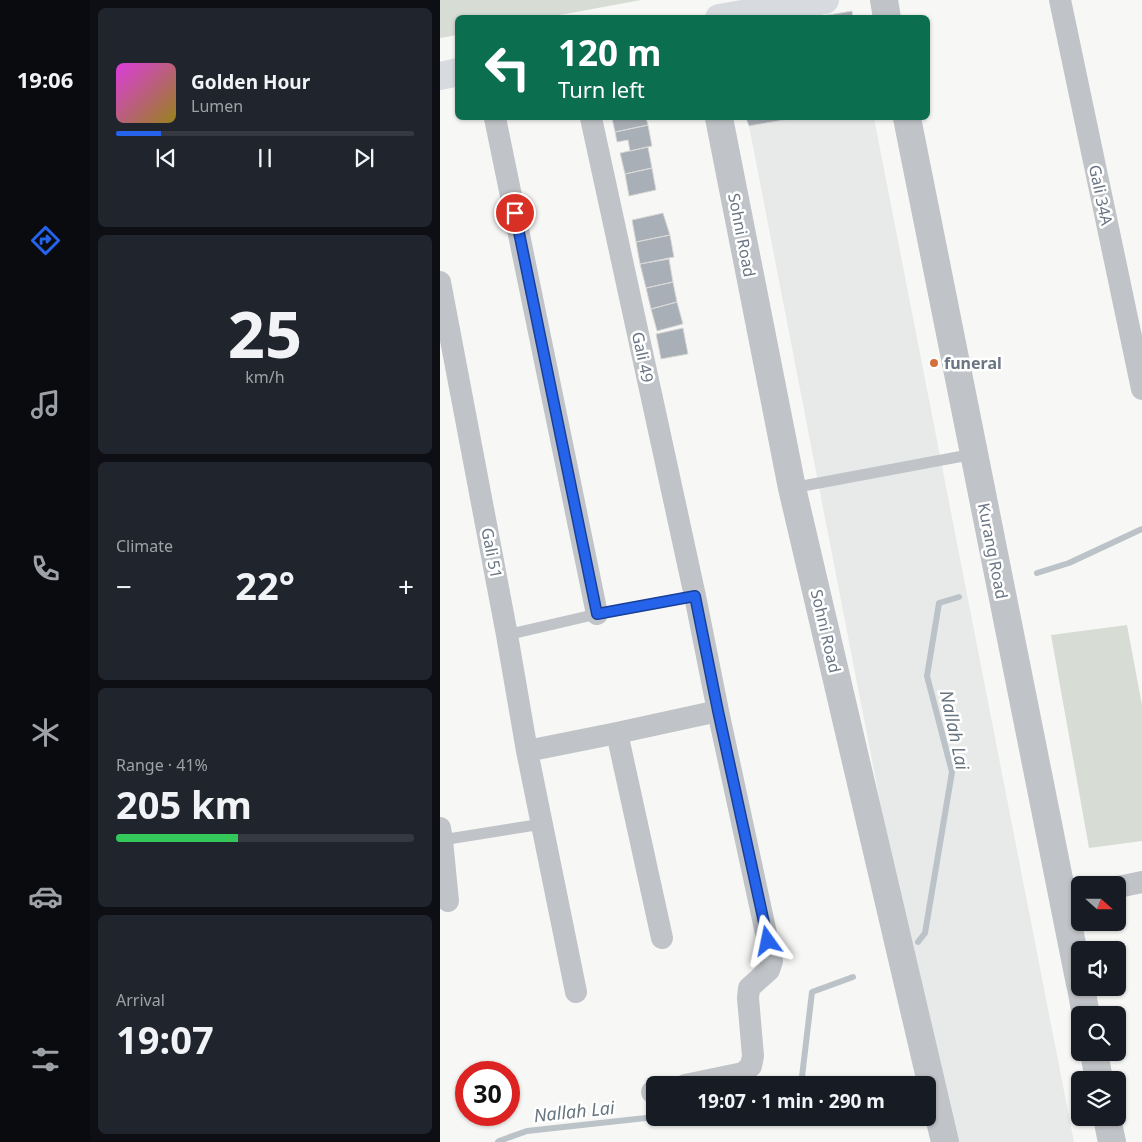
<!DOCTYPE html>
<html lang="en">
<head>
<meta charset="utf-8">
<style>
  :root { --surface:#171b24; --page:#20242c; --text:#f1f3f6; --muted:#9ea1a6; --line:#363941; --accent:#2563eb }
  body { margin:0; font-family:"Noto Sans",sans-serif; background:var(--page); color:var(--text); height:100vh; display:flex; flex-direction:column; font-size:19px; white-space:nowrap }
  * { box-sizing:border-box; margin:0 }
  p { font-size:16px; color:var(--muted) }
  .icon { flex:none; width:28px; height:28px; fill:none; stroke:currentColor; stroke-width:2; stroke-linecap:round; stroke-linejoin:round }
  .map { position:relative; flex:1; overflow:hidden }
  .panel { display:flex; flex-direction:column; gap:8px; padding:8px; background:#0d0f14; width:350px }
  .panel>* { flex:none }
  .top-card { position:absolute; left:15px; top:15px; width:475px; height:105px; border-radius:8px; box-shadow:0 1px 4px #0004; background:#0b6e4f; color:#fff; overflow:hidden }
  .needle { width:32px; rotate:111deg }
  .tools { position:absolute; left:631px; top:876px; display:grid; gap:10px }
  .tools a { display:grid; place-items:center; width:55px; height:55px; border-radius:8px; background:var(--surface); box-shadow:0 1px 4px #0004; font-size:25px }
  .speed { position:absolute; left:15px; top:1061px; display:flex; gap:10px; font-size:25px; font-weight:700; text-align:center }
  .speed>* { display:grid; place-content:center; width:65px; height:65px; border-radius:50%; background:var(--surface); box-shadow:0 1px 4px #0004; line-height:1 }
  .speed .limit { border:8px solid #d22; background:#fff; color:#111 }
  .pin { position:absolute; display:grid; place-items:center; width:42px; height:42px; color:#fff; margin:-21px; border:2px solid #fff; border-radius:50%; box-shadow:0 1px 5px #0007 }
  .me { position:absolute; width:55px; margin:-28px; rotate:348deg; stroke-linejoin:round; filter:drop-shadow(0 0 4px #0008) }
  .turn { display:flex; align-items:center; gap:18px; height:105px; padding:0 20px; font-size:22px }
  .turn .icon { width:65px; height:65px; stroke-width:2.5 }
  .turn b { display:block; font-size:35px; line-height:42px }
  .big { font-size:38px; font-weight:700; line-height:1.1 }
  .panel .tile { flex:1; display:flex; flex-direction:column; justify-content:center; gap:8px; min-width:0; padding:0 18px; border-radius:8px; background:var(--page) }
  .panel .dial { align-items:center; gap:0 }
  .dial b { font-size:65px; line-height:1 }
  .song { display:flex; align-items:center; gap:15px }
  .cover { width:60px; height:60px; border-radius:8px; background:linear-gradient(135deg,hsl(300 70% 55%),hsl(50 70% 35%)) }
  .played { height:5px; border-radius:2px; background:linear-gradient(90deg,var(--accent) 15%,var(--line) 15%) }
  .keys { display:flex; justify-content:space-around; direction:ltr }
  .heat { display:flex; justify-content:space-between; align-items:center; font-size:28px; direction:ltr }
  .charge { height:8px; border-radius:4px; background:linear-gradient(90deg,#34c759 41%,var(--line) 0) }
  .trip { position:absolute; left:206px; top:1076px; width:290px; height:50px; border-radius:8px; background:var(--surface); box-shadow:0 1px 4px #0004; font-weight:700; line-height:50px; text-align:center }
  main { display:flex; flex:1; min-height:0 }
  .tabs { display:flex; flex-direction:column; width:90px; justify-content:space-around; align-items:center; background:#090b0e; color:var(--muted) }
  .tabs .icon { width:35px; height:35px }
  .tabs .active { color:var(--accent) }
  .tabs b { font-size:22px; color:var(--text) }
  .map>svg:first-child { display:block }
  .built { fill:#e8eae9 }
  .green { fill:#d7dcd5 }
  .lines { fill:none; stroke-linecap:round; stroke-linejoin:round }
  .stream { stroke:#bbc3c9; stroke-width:6 }
  .building { fill:#a9afb6; stroke:#d9dad8 }
  .service { stroke:#c0c3c7; stroke-width:11 }
  .minor { stroke:#c0c3c7; stroke-width:22 }
  .tertiary { stroke:#c0c3c7; stroke-width:28 }
  .secondary { stroke:#d7dade; stroke-width:28 }
  .route-casing { stroke:#184099; stroke-width:12 }
  .route { stroke:#2563eb; stroke-width:9 }
  .poi-dot { fill:#d4703a; stroke:#fff; stroke-width:2 }
  .labels { text-anchor:middle; dominant-baseline:central; stroke-width:5; stroke-linejoin:round; paint-order:stroke }
  .street-label { font-size:16px; fill:#6a7584; stroke:#fff }
  .poi-label { font-size:16px; font-weight:bold; fill:#6a7584; stroke:#fff; text-anchor:start }
  .water-label { font-size:18px; font-style:italic; fill:#66757f; stroke:#fff }
</style>
</head>
<body>
<main>
<nav class="tabs">
<b>19:06</b>
<svg class="icon active" aria-label="directions" viewBox="0 0 24 24"><path d="M12 3l9 9-9 9-9-9zM9 14v-3h6M13 9l2 2-2 2"/></svg>
<svg class="icon" aria-label="music" viewBox="0 0 24 24"><path d="M9 18V5l10-2v13"/><circle cx="6" cy="18" r="3"/><circle cx="16" cy="16" r="3"/></svg>
<svg class="icon" aria-label="phone" viewBox="0 0 24 24"><path d="M5 4h4l2 5-3 2q2 4 5 5l2-3 5 2v4C11 20 4 13 5 4z"/></svg>
<svg class="icon" aria-label="climate" viewBox="0 0 24 24"><path d="M12 3v18M4 7l16 10M4 17L20 7"/></svg>
<svg class="icon" aria-label="car" viewBox="0 0 24 24"><path d="M5 17H2v-5l4-1 3-4h7l3 4 3 1v5h-3M9 17h6M6 11h13"/><circle cx="7" cy="17" r="2"/><circle cx="17" cy="17" r="2"/></svg>
<svg class="icon" aria-label="filters" viewBox="0 0 24 24"><path d="M4 7h16M4 17h16"/><circle cx="9" cy="7" r="2"/><circle cx="15" cy="17" r="2"/></svg>
</nav>
<section class="panel">
<div class="tile">
<div class="song"><i class="cover"></i><div><b>Golden Hour</b><p>Lumen</p></div></div>
<div class="played"></div>
<div class="keys"><svg class="icon" aria-label="previous" viewBox="0 0 24 24"><path d="M18 5L8 12l10 7zM5 5v14"/></svg><svg class="icon" aria-label="pause" viewBox="0 0 24 24"><path d="M8 5v14M16 5v14"/></svg><svg class="icon" aria-label="next" viewBox="0 0 24 24"><path d="M6 5l10 7-10 7zM19 5v14"/></svg></div>
</div>
<div class="tile dial"><b>25</b><p>km/h</p></div>
<div class="tile"><p>Climate</p>
<div class="heat"><a>−</a><b class="big">22°</b><a>+</a></div>
</div>
<div class="tile"><p>Range · 41%</p><b class="big">205 km</b><div class="charge"></div></div>
<div class="tile"><p>Arrival</p><b class="big">19:07</b></div>
</section>
<div class="map">
<svg width="702" height="1142" viewBox="0 0 702 1142">
  <rect width="100%" height="100%" fill="#f7f8f5"/>
  <path class="built" d="M355,118H434L634,1142H506L309,126Z"/>
  <path class="green" d="M0,0H201L109,17L18,18L17,35L0,38Z
    M687,625L702,705V841L649,848L611,635Z"/>
  <g class="lines">
    <path class="stream" d="M597,573L629,563L702,529
      M478,942L485,933L512,772L487,676L499,603L519,597
      M361,1085L372,992L413,977
      M58,1142L59,1141L87,1131L215,1117"/>
  </g>
  <path class="building" d="M412,11L413,18H371Z
    M172,118H206L208,125L175,132Z
    M306,118H355L309,126Z
    M208,125L212,146L190,151L188,140L177,142L175,132Z
    M208,147L212,168L185,174L180,153Z
    M212,168L216,190L189,196L185,174Z
    M223,213L230,235L196,242L192,220Z
    M230,235L234,257L200,264L196,242Z
    M229,259L233,282L206,288L200,264Z
    M233,282L237,302L211,309L206,288Z
    M237,302L243,324L217,331L211,309Z
    M243,328L248,354L221,359L216,334Z"/>
  <g class="lines">
    <path class="service" d="M352,488L534,454
      M67,635L157,614L255,596
      M2,840L102,824"/>
    <path class="minor" d="M620,0L702,389
      M55,118L157,614
      M151,118L255,596L278,711L332,961L329,970L309,988L308,998L313,1056L311,1066L303,1073L245,1085
      M0,282L67,635L87,751L136,992
      M177,733L222,938
      M87,751L177,733L278,711
      M0,828L2,840L8,901
      M678,887L702,882
      M212,1092L215,1091"/>
    <path class="tertiary" d="M444,0L447,18
      M279,118L352,488L505,1142
      M467,118L640,984
      M641,988L646,1015
      M654,1052L659,1080
      M667,1118L672,1142"/>
    <path class="secondary" d="M279,18L385,0
      M0,76L18,72"/>
  </g>
  <g class="lines">
    <g class="route-casing">
      <path id="route" d="M75,213L157,614L255,596L278,711L328,941"/>
    </g>
    <use href="#route" class="route"/>
  </g>
  <circle class="poi-dot" cx="494" cy="363" r="5"/>
  <g class="labels">
    <g class="street-label">
      <text transform="translate(661 195) rotate(78)">Gali 34A</text>
      <text transform="translate(302 235) rotate(79)">Sohni Road</text>
      <text transform="translate(203 357) rotate(78)">Gali 49</text>
      <text transform="translate(553 551) rotate(79)">Kurang Road</text>
      <text transform="translate(52 553) rotate(79)">Gali 51</text>
      <text transform="translate(386 631) rotate(77)">Sohni Road</text>
    </g>
    <g class="poi-label">
      <text x="504" y="363">funeral</text>
    </g>
    <g class="water-label">
      <text transform="translate(515 730) rotate(78)">Nallah Lai</text>
      <text transform="translate(134 1111) rotate(-6)">Nallah Lai</text>
    </g>
  </g>
</svg>
<div class="tools">
<a><svg class="needle" viewBox="-14 -14 28 28"><path d="M0-13l5 13h-10z" fill="#e53935"/><path d="M0 13l5-13h-10z" fill="#9ea1a6"/></svg></a>
<a><svg class="icon" aria-label="sound" viewBox="0 0 24 24"><path d="M4 9h4l5-4v14l-5-4H4zM17 9q2 3 0 6"/></svg></a>
<a><svg class="icon" aria-label="search" viewBox="0 0 24 24"><circle cx="10" cy="10" r="6"/><path d="M15 15l6 6"/></svg></a>
<a><svg class="icon" aria-label="layers" viewBox="0 0 24 24"><path d="M12 4l9 5-9 5-9-5zM3 14l9 5 9-5"/></svg></a>
</div>
<div class="speed"><div class="limit">30</div></div>
<div class="pin" style="left:75px;top:213px;background:#d93025"><svg class="icon" aria-label="arrive" viewBox="0 0 24 24"><path d="M6 21V4h12l-3 4 3 4H6"/></svg></div>
<svg class="me" style="left:328px;top:941px" viewBox="-20 -20 40 40"><path d="M0-17L14 15 0 8-14 15z" fill="#2563eb" stroke="#fff" stroke-width="4"/></svg>
<div class="trip">19:07 · 1 min · 290 m</div>
<div class="top-card">
<div class="turn"><svg class="icon" aria-label="left" viewBox="0 0 24 24"><path d="M17 20v-9H6M10 6l-5 5 5 5"/></svg><div><b>120 m</b>Turn left</div></div>
</div>
</div>
</main>
</body>
</html>
